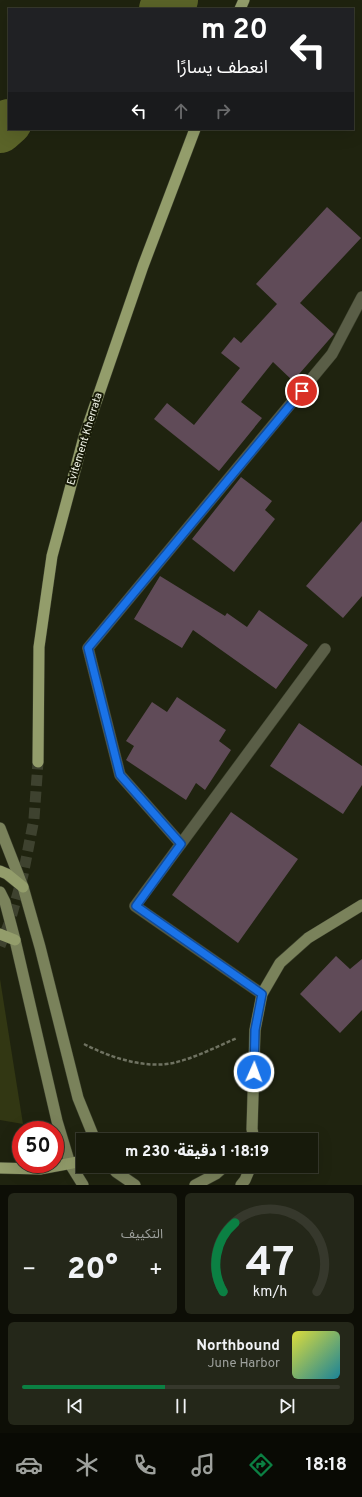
<!DOCTYPE html>
<html lang="ar">
<head>
<meta charset="utf-8">
<style>
  :root { --surface:#171a0b; --page:#242719; --text:#f1f3f6; --muted:#9ea19d; --line:#36382c; --accent:#0b8043 }
  body { margin:0; font-family:Overpass,"Noto Sans Arabic",sans-serif; background:var(--page); color:var(--text); direction:rtl; height:100vh; display:flex; flex-direction:column; font-size:15px; white-space:nowrap }
  * { box-sizing:border-box; margin:0 }
  p { font-size:13px; color:var(--muted) }
  .icon { flex:none; width:22px; height:22px; fill:none; stroke:currentColor; stroke-width:2; stroke-linecap:round; stroke-linejoin:round }
  .map { position:relative; height:1185px; overflow:hidden; direction:ltr }
  .details { display:flex; flex-direction:column; gap:8px; padding:8px; background:#0d0e06; flex:1 }
  .details>* { flex:none }
  .guide { position:absolute; left:8px; top:8px; width:346px; height:122px; border-radius:0px; box-shadow:0 4px 16px #0002,0 0 0 1px var(--line); direction:rtl; background:#202124; color:#fff; overflow:hidden }
  .speed { position:absolute; left:12px; top:1121px; display:flex; gap:8px; font-size:20px; font-weight:700; text-align:center }
  .speed>* { display:grid; place-content:center; width:52px; height:52px; border-radius:50%; background:var(--surface); box-shadow:0 4px 16px #0002,0 0 0 1px var(--line); line-height:1 }
  .speed .limit { border:6px solid #d22; background:#fff; color:#111 }
  .pin { position:absolute; display:grid; place-items:center; width:34px; height:34px; color:#fff; margin:-17px; border:2px solid #fff; border-radius:50%; box-shadow:0 1px 4px #0007 }
  .me { position:absolute; width:44px; margin:-22px; rotate:2deg; stroke-linejoin:round; filter:drop-shadow(0 0 3px #0008) }
  .turn { display:flex; align-items:center; gap:14px; height:84px; padding:0 20px; font-size:18px }
  .turn .icon { width:52px; height:52px; stroke-width:2.5 }
  .turn b { display:block; font-size:28px; line-height:34px }
  .lanes { display:flex; align-items:center; height:38px; padding:0 20px; background:#0003; justify-content:center; gap:20px; direction:ltr }
  .lanes .off { opacity:.35 }
  .big { font-size:30px; font-weight:800; line-height:1.1 }
  .details .card { flex:1; display:flex; flex-direction:column; justify-content:center; gap:6px; min-width:0; padding:0 14px; border-radius:6px; background:var(--page) }
  .details .dial { align-items:center; gap:0 }
  .dial svg { height:104px; overflow:visible; fill:none; stroke:var(--line); stroke-width:7; stroke-linecap:round; text-anchor:middle }
  .dial text { fill:var(--text); stroke:none }
  .song { display:flex; align-items:center; gap:12px }
  .cover { width:48px; height:48px; border-radius:6px; background:linear-gradient(135deg,hsl(60 70% 55%),hsl(190 70% 35%)) }
  .played { height:4px; border-radius:2px; background:linear-gradient(90deg,var(--accent) 45%,var(--line) 45%) }
  .keys { display:flex; justify-content:space-around; direction:ltr }
  .heat { display:flex; justify-content:space-between; align-items:center; font-size:22px; direction:ltr }
  .details .tiles { flex:1; display:grid; gap:8px; grid-template-columns:1fr 1fr }
  .card:last-child { grid-column:span 2 }
  .trip { position:absolute; left:76px; top:1133px; width:242px; height:40px; border-radius:0px; background:var(--surface); box-shadow:0 4px 16px #0002,0 0 0 1px var(--line); font-weight:800; line-height:40px; text-align:center; direction:rtl }
  .tabs { display:flex; height:64px; justify-content:space-around; align-items:center; background:#090a04; color:var(--muted) }
  .tabs .icon { width:28px; height:28px }
  .tabs .active { color:var(--accent) }
  .tabs b { font-size:18px; color:var(--text) }
  .map>svg:first-child { display:block }
  .green { fill:#323713 }
  .lines { fill:none; stroke-linecap:round; stroke-linejoin:round }
  .river { stroke:#5a6328; stroke-width:46 }
  .building { fill:#604b58 }
  .primary-tunnel { stroke:#3e422f; stroke-width:11; stroke-dasharray:11 5.5; stroke-linecap:butt }
  .minor-casing { stroke:#3c402d; stroke-width:12 }
  .secondary-casing { stroke:#3c402d; stroke-width:12 }
  .primary-casing { stroke:#3c402d; stroke-width:12 }
  .path { stroke:#6f7261; stroke-width:2.5; stroke-dasharray:4 2; stroke-linecap:butt }
  .minor { stroke:#5a5e47; stroke-width:11 }
  .secondary { stroke:#7a825b; stroke-width:11 }
  .primary { stroke:#939d6b; stroke-width:11 }
  .route-casing { stroke:#114b97; stroke-width:10 }
  .route { stroke:#1a73e8; stroke-width:7 }
  .labels { text-anchor:middle; dominant-baseline:central; stroke-width:4; stroke-linejoin:round; paint-order:stroke }
  .street-label { font-size:11px; fill:#eff2e5; stroke:#161906 }
</style>
</head>
<body>
<div class="map">
<svg width="362" height="1185" viewBox="0 0 362 1185">
  <rect width="100%" height="100%" fill="#1f230f"/>
  <path class="green" d="M0,979L23,1124L0,1120Z"/>
  <g class="lines">
    <path class="river" d="M162,9L175,0
      M0,130L9,122"/>
  </g>
  <path class="building" d="M327,207L361,238L300,303L334,334L293,381L273,362L241,402L262,418L219,471L154,419L167,403L194,425L240,368L221,353L234,337L241,343L277,304L256,284Z
    M241,477L272,501L265,510L275,519L234,572L192,539Z
    M362,521V596L343,618L306,586Z
    M160,576L225,616L227,613L247,627L259,610L308,645L276,689L193,630L182,648L134,619Z
    M177,697L226,730L219,741L231,750L205,790L196,783L186,800L126,760L134,746L126,741L152,702L167,712Z
    M299,723L362,766V785L343,814L270,766Z
    M231,812L298,859L238,943L172,895Z
    M336,956L350,969L362,959V1010L340,1033L300,994Z"/>
  <g class="lines">
    <path class="primary-tunnel" d="M0,946L10,921L23,875L34,819L38,762"/>
    <g class="minor-casing">
      <path id="minor" d="M181,844L120,775L88,648L332,354L362,297
        M262,994L135,906L325,649"/>
    </g>
    <g class="secondary-casing">
      <path id="secondary" d="M0,828L23,887L40,947L78,1098L95,1140
        M0,892L5,902L15,940L57,1121L70,1164L83,1185
        M254,1140L252,1129L255,1030L262,994L280,963L308,938L362,905
        M111,1166L116,1172L135,1185
        M195,1185L216,1174L225,1166
        M241,1185L245,1180L251,1166"/>
    </g>
    <g class="primary-casing">
      <path id="primary" d="M240,9L244,0
        M38,762L39,647L52,556L84,437L143,266L195,129
        M0,871L7,874L23,887
        M0,934L15,940
        M0,1168L40,1169L83,1161"/>
    </g>
    <path class="path" d="M84,1044C109,1057 144,1069 173,1063C195,1058 216,1047 237,1038"/>
    <use href="#minor" class="minor"/>
    <use href="#secondary" class="secondary"/>
    <use href="#primary" class="primary"/>
  </g>
  <g class="lines">
    <g class="route-casing">
      <path id="route" d="M254,1072L255,1030L262,994L136,906L181,844L120,775L88,648L302,391"/>
    </g>
    <use href="#route" class="route"/>
  </g>
  <g class="labels">
    <g class="street-label">
      <text transform="translate(85 439) rotate(-73)">Evitement Kherrata</text>
    </g>
  </g>
</svg>
<div class="speed"><div class="limit">50</div></div>
<div class="pin" style="left:302px;top:391px;background:#d93025"><svg class="icon" aria-label="arrive" viewBox="0 0 24 24"><path d="M6 21V4h12l-3 4 3 4H6"/></svg></div>
<svg class="me" style="left:254px;top:1072px" viewBox="-20 -20 40 40"><circle r="17" fill="#1a73e8" stroke="#fff" stroke-width="3"/><path d="M0-11L8 9 0 5-8 9z" fill="#fff"/></svg>
<div class="trip">18:19 · 1 دقيقة · 230 m</div>
<div class="guide">
<div class="turn"><svg class="icon" aria-label="left" viewBox="0 0 24 24"><path d="M17 20v-9H6M10 6l-5 5 5 5"/></svg><div><b>20 m</b>انعطف يسارًا</div></div>
<div class="lanes"><svg class="icon" aria-label="left" viewBox="0 0 24 24"><path d="M17 20v-9H6M10 6l-5 5 5 5"/></svg><svg class="icon off" aria-label="ahead" viewBox="0 0 24 24"><path d="M12 20V5M6 11l6-6 6 6"/></svg><svg class="icon off" aria-label="right" viewBox="0 0 24 24"><path d="M7 20v-9h11M14 6l5 5-5 5"/></svg></div>
</div>
</div>
<section class="details">
<div class="tiles">
<div class="card dial"><svg viewBox="0 0 100 80">
<path d="M14 69A42 42 0 1 1 86 69"/>
<path d="M14 69A42 42 0 0 1 23 16" stroke="#0b8043"/>
<text x="50" y="56" font-size="32" font-weight="700">47</text>
<text x="50" y="72" font-size="11">km/h</text>
</svg></div>
<div class="card"><p>التكييف</p>
<div class="heat"><a>−</a><b class="big">20°</b><a>+</a></div>
</div>
<div class="card">
<div class="song"><i class="cover"></i><div><b>Northbound</b><p>June Harbor</p></div></div>
<div class="played"></div>
<div class="keys"><svg class="icon" aria-label="previous" viewBox="0 0 24 24"><path d="M18 5L8 12l10 7zM5 5v14"/></svg><svg class="icon" aria-label="pause" viewBox="0 0 24 24"><path d="M8 5v14M16 5v14"/></svg><svg class="icon" aria-label="next" viewBox="0 0 24 24"><path d="M6 5l10 7-10 7zM19 5v14"/></svg></div>
</div>
</div>
</section>
<nav class="tabs">
<b>18:18</b>
<svg class="icon active" aria-label="directions" viewBox="0 0 24 24"><path d="M12 3l9 9-9 9-9-9zM9 14v-3h6M13 9l2 2-2 2"/></svg>
<svg class="icon" aria-label="music" viewBox="0 0 24 24"><path d="M9 18V5l10-2v13"/><circle cx="6" cy="18" r="3"/><circle cx="16" cy="16" r="3"/></svg>
<svg class="icon" aria-label="phone" viewBox="0 0 24 24"><path d="M5 4h4l2 5-3 2q2 4 5 5l2-3 5 2v4C11 20 4 13 5 4z"/></svg>
<svg class="icon" aria-label="climate" viewBox="0 0 24 24"><path d="M12 3v18M4 7l16 10M4 17L20 7"/></svg>
<svg class="icon" aria-label="car" viewBox="0 0 24 24"><path d="M5 17H2v-5l4-1 3-4h7l3 4 3 1v5h-3M9 17h6M6 11h13"/><circle cx="7" cy="17" r="2"/><circle cx="17" cy="17" r="2"/></svg>
</nav>
</body>
</html>
